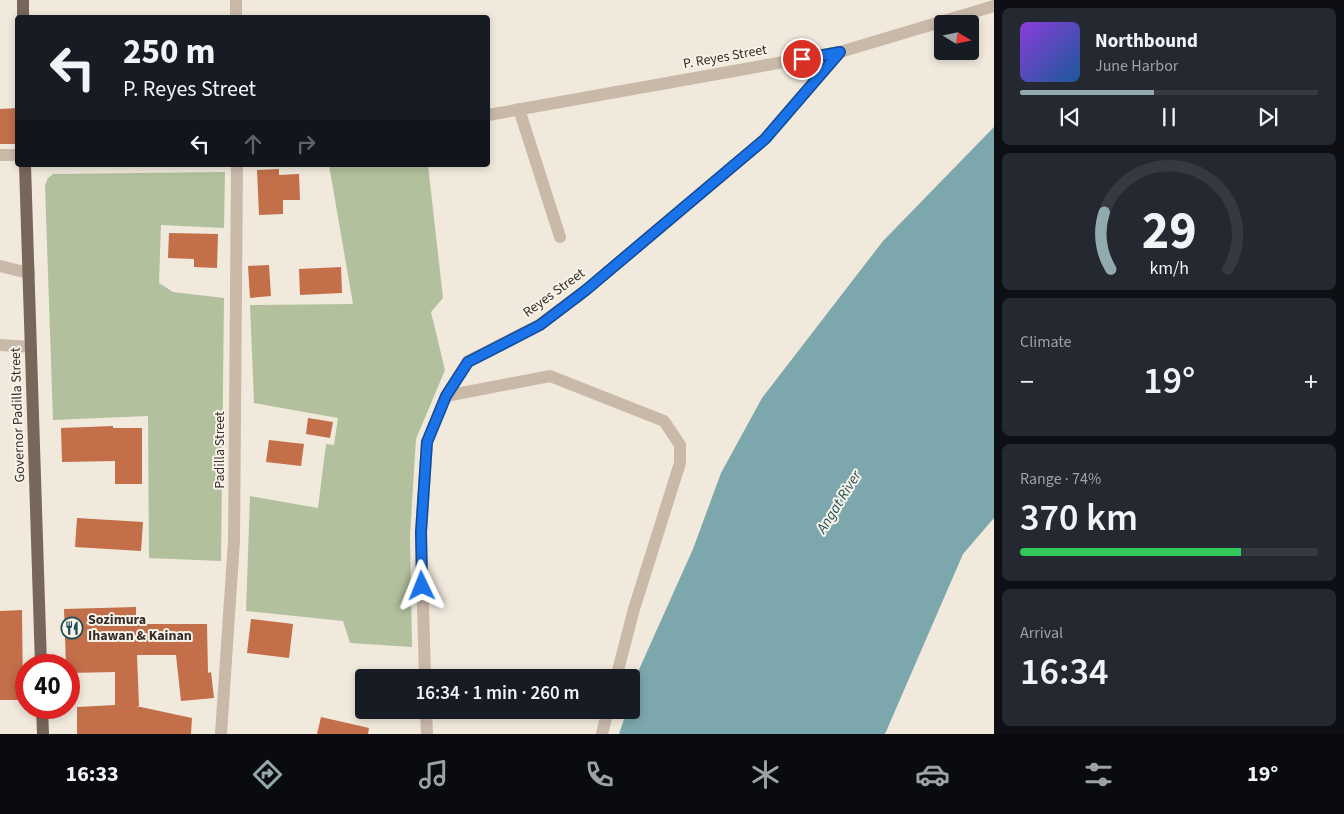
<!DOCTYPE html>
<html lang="en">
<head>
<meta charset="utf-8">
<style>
  :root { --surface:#171b24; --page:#242831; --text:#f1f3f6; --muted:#9ea1a6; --line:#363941; --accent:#92a9ae }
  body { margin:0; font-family:"Source Sans 3",sans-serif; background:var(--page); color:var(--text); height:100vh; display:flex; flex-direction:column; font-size:19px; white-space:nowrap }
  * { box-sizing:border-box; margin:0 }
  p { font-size:16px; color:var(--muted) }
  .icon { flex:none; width:28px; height:28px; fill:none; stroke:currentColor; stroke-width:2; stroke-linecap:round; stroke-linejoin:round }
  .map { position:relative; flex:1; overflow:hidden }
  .details { display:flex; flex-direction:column; gap:8px; padding:8px; background:#0d0f14; width:350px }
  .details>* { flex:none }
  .hud { position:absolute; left:15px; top:15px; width:475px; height:152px; border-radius:5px; box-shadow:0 2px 8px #0003; background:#171b24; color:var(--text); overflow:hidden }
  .needle { width:32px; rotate:100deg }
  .controls { position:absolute; left:934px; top:15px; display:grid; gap:10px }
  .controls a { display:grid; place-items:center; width:45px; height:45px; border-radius:5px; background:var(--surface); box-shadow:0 2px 8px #0003; font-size:25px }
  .speed { position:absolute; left:15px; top:654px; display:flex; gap:10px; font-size:25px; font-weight:700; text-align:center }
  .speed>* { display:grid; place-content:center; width:65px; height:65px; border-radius:50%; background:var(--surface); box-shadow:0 2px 8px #0003; line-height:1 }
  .speed .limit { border:8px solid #d22; background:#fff; color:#111 }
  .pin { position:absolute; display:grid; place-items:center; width:42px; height:42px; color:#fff; margin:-21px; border:2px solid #fff; border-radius:50%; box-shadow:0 1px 5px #0007 }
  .me { position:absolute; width:55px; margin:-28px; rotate:358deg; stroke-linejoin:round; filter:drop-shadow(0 0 4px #0008) }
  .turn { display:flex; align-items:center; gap:18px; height:105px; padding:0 25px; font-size:22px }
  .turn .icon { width:65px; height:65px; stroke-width:2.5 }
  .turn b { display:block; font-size:35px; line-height:42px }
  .lanes { display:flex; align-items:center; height:48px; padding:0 25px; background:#0003; justify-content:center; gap:25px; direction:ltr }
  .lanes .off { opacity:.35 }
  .big { font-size:38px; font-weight:600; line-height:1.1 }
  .details .widget { flex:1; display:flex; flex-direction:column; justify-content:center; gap:8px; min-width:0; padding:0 18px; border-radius:8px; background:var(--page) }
  .details .dial { align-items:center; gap:0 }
  .dial svg { height:130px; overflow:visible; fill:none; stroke:var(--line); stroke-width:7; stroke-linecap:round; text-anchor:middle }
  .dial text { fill:var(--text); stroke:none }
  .song { display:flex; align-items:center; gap:15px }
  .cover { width:60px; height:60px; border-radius:8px; background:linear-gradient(135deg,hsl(270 70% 55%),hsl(210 70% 35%)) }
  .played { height:5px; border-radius:2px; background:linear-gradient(90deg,var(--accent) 45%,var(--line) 45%) }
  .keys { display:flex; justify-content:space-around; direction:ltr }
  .heat { display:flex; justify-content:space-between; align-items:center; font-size:28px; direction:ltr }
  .charge { height:8px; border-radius:4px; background:linear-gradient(90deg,#34c759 74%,var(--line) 0) }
  .trip { position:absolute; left:355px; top:669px; width:285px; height:50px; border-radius:5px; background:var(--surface); box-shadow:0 2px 8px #0003; font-weight:600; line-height:50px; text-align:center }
  .dock { display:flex; height:80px; justify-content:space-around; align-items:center; background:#090b0e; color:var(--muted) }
  .dock .icon { width:35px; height:35px }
  .dock .on { color:var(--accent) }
  .dock b { font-size:22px; color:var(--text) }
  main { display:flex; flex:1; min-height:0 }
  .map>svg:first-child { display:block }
  .green { fill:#b2c09d }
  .water { fill:#7ca8ad }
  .building { fill:#c26f4a }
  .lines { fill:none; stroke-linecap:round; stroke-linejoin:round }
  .minor { stroke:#c9b9a9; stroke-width:12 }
  .major { stroke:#77665a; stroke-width:12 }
  .route-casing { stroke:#114b97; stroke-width:12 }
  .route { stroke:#1a73e8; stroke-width:9 }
  .labels { text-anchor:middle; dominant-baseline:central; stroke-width:4; stroke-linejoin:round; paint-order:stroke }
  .street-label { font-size:14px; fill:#362e28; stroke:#f9f2e8 }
  .poi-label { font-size:14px; font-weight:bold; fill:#362e28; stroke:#f9f2e8; text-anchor:start }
  .water-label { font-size:15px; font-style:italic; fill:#1f4f56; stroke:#f9f2e8 }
</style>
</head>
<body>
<main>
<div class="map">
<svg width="994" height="734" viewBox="0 0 994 734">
  <rect width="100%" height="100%" fill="#f1e9dc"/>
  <path class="green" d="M329,165H428L443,298L431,312L445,370L416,439L410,536L412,647L350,643L343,621L246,611L250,496L318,508L326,444L334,445L338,418L254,403L250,305L353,304Z
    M225,172L224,228L161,225L159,283L173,292L224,298L221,561L149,558L148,416L53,420L45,185L48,178L53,174Z"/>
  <path class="water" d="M994,127V518L963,554L885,734H619L627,710H631V695L637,674L693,549L721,473L762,398L883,241Z"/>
  <path class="building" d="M18,108V144H0V109Z
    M279,169V175L299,174L300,200H283V214L259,215L257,170Z
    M169,233L218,234L217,268L194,267V259L168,258Z
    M269,265L271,296L250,298L248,266Z
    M341,267L342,293L300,295L299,269Z
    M308,418L333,422L330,438L306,434Z
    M113,426V428H142V484H115V461L62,462L61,428Z
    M269,440L304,444L301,466L266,462Z
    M77,518L143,522L141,551L75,547Z
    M136,607V624H207L208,673L211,672L214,698L181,701L176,655H137L139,706H136L192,718L191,734H77V707L115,705V672L69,673V665H66L64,609Z
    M22,610L23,700H0V611Z
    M251,619L293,624L289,658L247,653Z
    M321,717L369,728L368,734H317Z"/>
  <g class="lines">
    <path class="minor" d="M236,0V18
      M519,109L560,237
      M488,115L840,52L994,6
      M0,155H18
      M0,266L29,273
      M0,345L31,347
      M446,396L550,376L664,421L680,445V463L634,609L616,678
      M425,678L421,532L427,442L446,396L468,361L539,325L586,290L765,139L840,52
      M426,710L427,734
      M221,734L234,541L237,165
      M602,734L608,710"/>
    <path class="major" d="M23,0V18
      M25,165L41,665
      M42,708L43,734"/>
  </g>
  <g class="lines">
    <g class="route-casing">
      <path id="route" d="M422,586L421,532L427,442L446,396L468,362L540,325L586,290L765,139L840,52L802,59"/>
    </g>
    <use href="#route" class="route"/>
  </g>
  <defs>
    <g id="restaurant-ring" transform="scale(1.125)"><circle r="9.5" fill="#f9f2e8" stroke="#1f4f56" stroke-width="1.5"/><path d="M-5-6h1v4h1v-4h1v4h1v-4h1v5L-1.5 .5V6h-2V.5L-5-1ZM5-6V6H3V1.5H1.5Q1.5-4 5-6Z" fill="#1f4f56"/></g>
  </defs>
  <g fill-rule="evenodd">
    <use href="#restaurant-ring" x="72" y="628"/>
  </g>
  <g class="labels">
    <g class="street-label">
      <text transform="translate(725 57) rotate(-10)">P. Reyes Street</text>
      <text transform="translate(554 293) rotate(-36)">Reyes Street</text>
      <text transform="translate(18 415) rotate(-92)">Governor Padilla Street</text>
      <text transform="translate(220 450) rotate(-90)">Padilla Street</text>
    </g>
    <g class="poi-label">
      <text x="88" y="620">Sozimura<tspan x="88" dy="16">Ihawan &amp; Kainan</tspan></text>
    </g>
    <g class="water-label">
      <text transform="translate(839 502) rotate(-58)">Angat River</text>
    </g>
  </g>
</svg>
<div class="controls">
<a><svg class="needle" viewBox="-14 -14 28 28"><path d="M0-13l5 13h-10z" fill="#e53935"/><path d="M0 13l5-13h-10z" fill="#9ea1a6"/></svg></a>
</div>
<div class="speed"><div class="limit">40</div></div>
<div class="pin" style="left:802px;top:59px;background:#d93025"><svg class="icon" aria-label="arrive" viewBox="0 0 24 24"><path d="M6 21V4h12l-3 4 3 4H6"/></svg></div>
<svg class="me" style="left:422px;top:586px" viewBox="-20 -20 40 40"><path d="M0-17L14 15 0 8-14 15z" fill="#1a73e8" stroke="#fff" stroke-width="4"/></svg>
<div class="trip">16:34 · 1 min · 260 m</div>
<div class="hud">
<div class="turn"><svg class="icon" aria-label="left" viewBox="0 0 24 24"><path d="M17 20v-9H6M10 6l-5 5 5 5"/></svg><div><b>250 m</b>P. Reyes Street</div></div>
<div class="lanes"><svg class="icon" aria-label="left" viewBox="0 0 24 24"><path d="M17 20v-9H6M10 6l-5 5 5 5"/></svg><svg class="icon off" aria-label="ahead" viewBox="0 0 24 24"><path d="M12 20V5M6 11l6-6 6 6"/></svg><svg class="icon off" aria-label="right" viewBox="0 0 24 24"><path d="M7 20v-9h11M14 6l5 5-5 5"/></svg></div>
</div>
</div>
<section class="details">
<div class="widget">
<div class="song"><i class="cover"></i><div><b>Northbound</b><p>June Harbor</p></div></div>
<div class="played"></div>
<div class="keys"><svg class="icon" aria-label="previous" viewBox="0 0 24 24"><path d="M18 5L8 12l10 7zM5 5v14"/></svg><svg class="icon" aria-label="pause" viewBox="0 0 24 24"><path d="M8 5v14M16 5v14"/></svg><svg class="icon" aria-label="next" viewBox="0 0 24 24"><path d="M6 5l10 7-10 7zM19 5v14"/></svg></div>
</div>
<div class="widget dial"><svg viewBox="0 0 100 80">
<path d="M14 69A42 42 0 1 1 86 69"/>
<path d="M14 69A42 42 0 0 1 10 34" stroke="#92a9ae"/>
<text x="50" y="56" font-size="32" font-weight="700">29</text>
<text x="50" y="72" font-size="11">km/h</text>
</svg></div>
<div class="widget"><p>Climate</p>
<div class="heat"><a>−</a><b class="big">19°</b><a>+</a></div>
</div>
<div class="widget"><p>Range · 74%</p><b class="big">370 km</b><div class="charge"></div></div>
<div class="widget"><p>Arrival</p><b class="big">16:34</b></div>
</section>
</main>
<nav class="dock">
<b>16:33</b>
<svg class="icon on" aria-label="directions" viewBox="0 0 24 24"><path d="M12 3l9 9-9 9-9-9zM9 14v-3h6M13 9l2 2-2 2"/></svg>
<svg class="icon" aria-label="music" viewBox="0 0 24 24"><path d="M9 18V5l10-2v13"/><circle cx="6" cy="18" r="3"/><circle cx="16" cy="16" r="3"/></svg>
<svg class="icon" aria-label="phone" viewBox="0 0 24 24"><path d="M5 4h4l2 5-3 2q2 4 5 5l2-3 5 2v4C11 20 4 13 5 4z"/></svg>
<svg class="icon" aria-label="climate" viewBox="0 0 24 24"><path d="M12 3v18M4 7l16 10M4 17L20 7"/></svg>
<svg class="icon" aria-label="car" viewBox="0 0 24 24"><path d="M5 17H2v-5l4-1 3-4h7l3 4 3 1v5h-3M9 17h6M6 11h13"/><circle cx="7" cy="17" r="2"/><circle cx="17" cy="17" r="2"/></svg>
<svg class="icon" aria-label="filters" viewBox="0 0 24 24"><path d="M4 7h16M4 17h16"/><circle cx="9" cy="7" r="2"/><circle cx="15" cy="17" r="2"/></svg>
<b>19°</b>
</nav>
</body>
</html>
